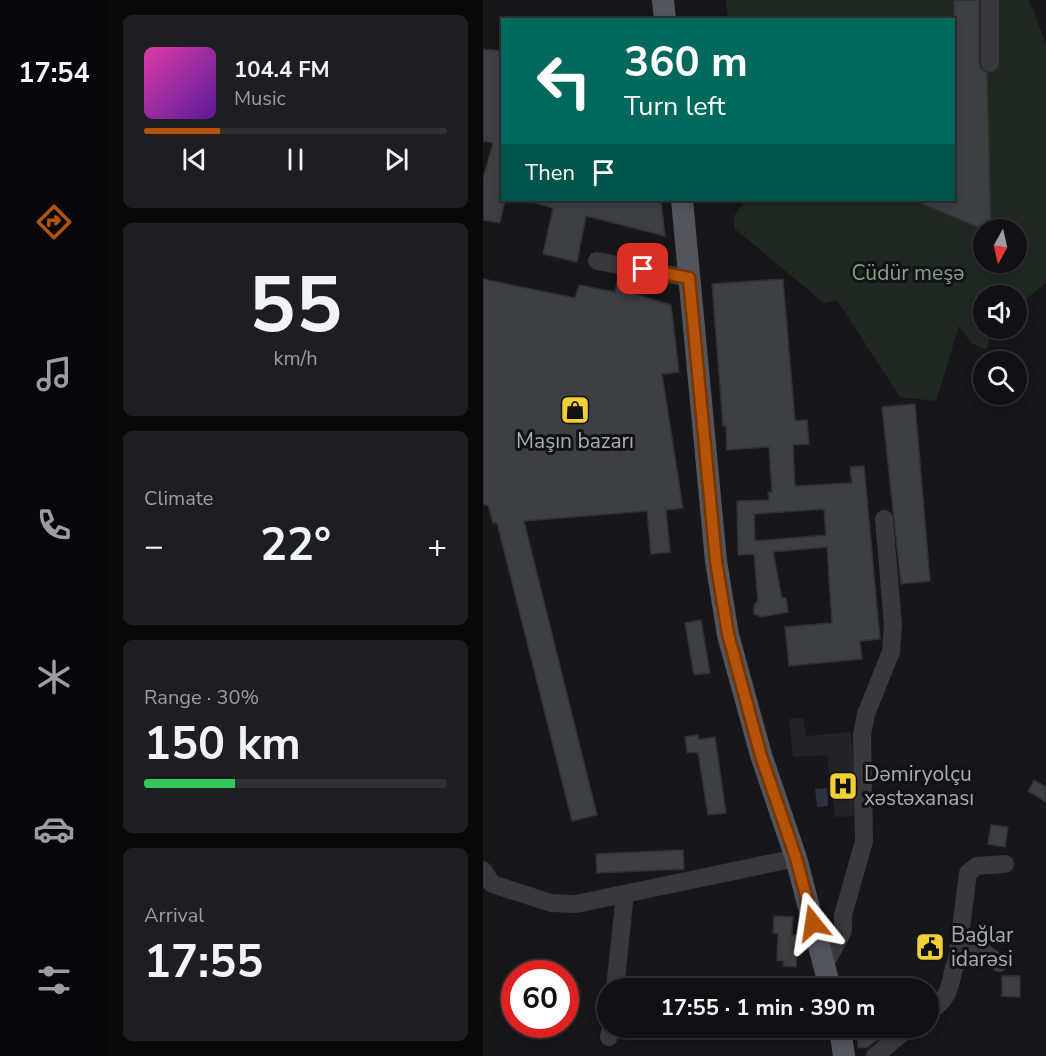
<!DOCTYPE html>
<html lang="en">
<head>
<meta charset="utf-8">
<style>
  :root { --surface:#111013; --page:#1e1e21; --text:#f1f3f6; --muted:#9c9da0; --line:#303033; --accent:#b45309 }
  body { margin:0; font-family:"Nunito Sans",sans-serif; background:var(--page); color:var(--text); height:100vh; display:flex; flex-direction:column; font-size:22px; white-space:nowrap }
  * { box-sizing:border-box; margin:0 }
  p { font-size:20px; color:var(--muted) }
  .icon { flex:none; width:33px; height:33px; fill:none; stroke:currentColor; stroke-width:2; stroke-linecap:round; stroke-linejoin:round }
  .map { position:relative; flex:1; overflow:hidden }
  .details { display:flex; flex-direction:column; gap:15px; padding:15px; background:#09090a; width:375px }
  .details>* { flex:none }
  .top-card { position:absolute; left:18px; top:18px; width:454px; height:183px; border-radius:0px; box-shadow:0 3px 9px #0003,0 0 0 2px var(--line); background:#00695c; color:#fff; overflow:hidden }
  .needle { width:39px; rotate:188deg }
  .tools { position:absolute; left:490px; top:219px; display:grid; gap:12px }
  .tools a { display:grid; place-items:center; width:54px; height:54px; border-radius:50%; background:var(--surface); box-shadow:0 3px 9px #0003,0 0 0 2px var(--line); font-size:30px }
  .speed { position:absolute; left:18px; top:960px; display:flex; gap:12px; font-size:30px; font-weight:700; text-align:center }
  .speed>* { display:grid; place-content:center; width:78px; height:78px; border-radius:50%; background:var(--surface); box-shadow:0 3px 9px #0003,0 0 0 2px var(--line); line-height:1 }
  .speed .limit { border:9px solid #d22; background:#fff; color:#111 }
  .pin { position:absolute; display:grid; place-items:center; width:51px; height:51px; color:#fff; margin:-26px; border-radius:12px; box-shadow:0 3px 9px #0006 }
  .me { position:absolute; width:66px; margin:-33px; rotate:345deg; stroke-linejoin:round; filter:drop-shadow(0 0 4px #0008) }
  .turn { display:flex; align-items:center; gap:21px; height:126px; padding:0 24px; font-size:27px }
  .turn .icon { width:78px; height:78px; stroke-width:2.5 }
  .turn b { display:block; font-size:42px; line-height:51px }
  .then { display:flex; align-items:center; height:57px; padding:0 24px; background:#0003; gap:12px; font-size:22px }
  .big { font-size:45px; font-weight:700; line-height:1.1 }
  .details .widget { flex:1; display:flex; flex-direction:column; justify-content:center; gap:9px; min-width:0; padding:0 21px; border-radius:9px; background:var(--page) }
  .details .dial { align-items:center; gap:0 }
  .dial b { font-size:78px; line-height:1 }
  .song { display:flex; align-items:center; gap:18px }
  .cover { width:72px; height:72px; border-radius:9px; background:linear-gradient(135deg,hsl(320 70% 55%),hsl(270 70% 35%)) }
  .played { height:6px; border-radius:3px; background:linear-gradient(90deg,var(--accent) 25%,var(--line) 25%) }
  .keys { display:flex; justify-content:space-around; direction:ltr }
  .heat { display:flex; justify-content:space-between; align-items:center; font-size:33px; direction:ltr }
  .charge { height:9px; border-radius:4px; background:linear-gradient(90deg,#34c759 30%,var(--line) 0) }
  .trip { position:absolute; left:114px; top:978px; width:342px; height:60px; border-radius:30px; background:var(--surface); box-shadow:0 3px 9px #0003,0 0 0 2px var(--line); font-weight:700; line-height:60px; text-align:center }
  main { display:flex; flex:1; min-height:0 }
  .tabs { display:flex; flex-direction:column; width:108px; justify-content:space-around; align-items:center; background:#070608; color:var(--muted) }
  .tabs .icon { width:42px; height:42px }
  .tabs .on { color:var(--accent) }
  .tabs b { font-size:27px; color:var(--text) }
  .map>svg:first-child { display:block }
  .built { fill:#232225 }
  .green { fill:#202823; fill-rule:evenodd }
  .water { fill:#2d333c }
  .building { fill:#3e3f42; stroke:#313134; stroke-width:1.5; fill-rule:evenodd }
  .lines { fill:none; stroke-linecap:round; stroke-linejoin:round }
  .minor { stroke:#38383d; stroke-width:18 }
  .major { stroke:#54545c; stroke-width:22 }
  .route-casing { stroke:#753606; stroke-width:15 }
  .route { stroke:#b45309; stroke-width:10 }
  .labels { text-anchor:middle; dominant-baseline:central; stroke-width:6; stroke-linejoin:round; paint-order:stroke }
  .park-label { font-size:21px; fill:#80a388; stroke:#121114 }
  .poi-label { font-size:21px; fill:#a9abb8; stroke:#121114; text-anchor:start }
</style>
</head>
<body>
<main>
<nav class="tabs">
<b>17:54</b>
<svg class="icon on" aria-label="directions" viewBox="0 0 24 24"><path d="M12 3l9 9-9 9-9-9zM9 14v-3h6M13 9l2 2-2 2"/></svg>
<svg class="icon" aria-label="music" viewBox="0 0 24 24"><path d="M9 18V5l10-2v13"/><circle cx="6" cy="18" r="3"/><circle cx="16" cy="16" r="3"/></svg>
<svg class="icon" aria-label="phone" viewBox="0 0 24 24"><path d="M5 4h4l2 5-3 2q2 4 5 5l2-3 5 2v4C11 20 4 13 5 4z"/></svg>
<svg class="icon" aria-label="climate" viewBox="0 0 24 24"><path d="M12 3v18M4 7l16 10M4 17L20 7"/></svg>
<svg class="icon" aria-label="car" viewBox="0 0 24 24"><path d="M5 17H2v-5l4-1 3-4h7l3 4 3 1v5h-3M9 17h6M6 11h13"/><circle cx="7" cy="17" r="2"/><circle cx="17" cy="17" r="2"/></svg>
<svg class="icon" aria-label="filters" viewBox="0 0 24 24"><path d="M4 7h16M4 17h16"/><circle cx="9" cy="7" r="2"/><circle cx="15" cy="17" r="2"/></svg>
</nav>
<section class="details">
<div class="widget">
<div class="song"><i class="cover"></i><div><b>104.4 FM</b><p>Music</p></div></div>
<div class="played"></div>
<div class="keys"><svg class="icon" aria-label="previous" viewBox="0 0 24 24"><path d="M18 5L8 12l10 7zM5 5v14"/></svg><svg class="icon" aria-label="pause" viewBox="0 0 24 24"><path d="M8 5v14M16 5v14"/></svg><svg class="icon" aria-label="next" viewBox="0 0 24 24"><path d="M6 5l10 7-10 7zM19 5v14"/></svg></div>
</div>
<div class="widget dial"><b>55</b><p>km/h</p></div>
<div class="widget"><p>Climate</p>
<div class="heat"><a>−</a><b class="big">22°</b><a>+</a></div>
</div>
<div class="widget"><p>Range · 30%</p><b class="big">150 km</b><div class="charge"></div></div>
<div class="widget"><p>Arrival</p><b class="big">17:55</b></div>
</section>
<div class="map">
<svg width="563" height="1056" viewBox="0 0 563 1056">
  <rect width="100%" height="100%" fill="#171619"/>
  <path class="built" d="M320,718L323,736L368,732L375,816L352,817L344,755L310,757L306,719Z"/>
  <path class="green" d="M243,0H546L563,44V283L534,306V296H501V328L507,329L505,347L501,349L488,343L476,326L453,401L417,397L354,300L341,303L252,229C249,216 252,212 261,204V200H471V20L245,19ZM501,230H534V262H501Z"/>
  <path class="water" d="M344,788L345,806L334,807L332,789Z"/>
  <path class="building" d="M471,0H496V63L498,69L504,73L508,230H502L430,200H471Z
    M0,49L20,51V200H22L17,223L0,220V178L10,143L0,141Z
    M52,200H178L182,236L103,216L94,262L60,254L70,208L52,203Z
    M0,279L92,298L96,285L132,292L134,283L153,287L152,294L188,305L196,372L179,374L200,508L183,510L187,552L168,554L164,511L41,521L114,815L89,821L14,523H10L5,505H0Z
    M300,279L312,421L324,420L326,444L310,445L312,486L369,483L367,467L381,466L397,639L377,641L379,659L306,666L302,627L349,623L344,547L290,552L299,598H303L305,612L278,617L271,614V605L275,601L271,554L255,555L254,501L286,500L285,492H289L286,447L244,450L243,426H240L229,284ZM341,509L343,535L272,541L271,514Z
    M432,404L447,581L418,584L399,407Z
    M218,620L227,673L211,675L202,623Z
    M215,735L216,740L232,737L243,813L225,815L215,752L204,753L202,737Z
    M551,780L563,787V802L545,791Z
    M508,825L525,827L522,847L505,844Z
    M200,850L201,869L114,873L113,854Z
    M291,916L310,917L309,935H315L313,967L300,966L301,961L294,960L295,934L290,933Z
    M519,976H537V997L519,996Z
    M381,1028H408L385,1047L375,1048L374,1031Z"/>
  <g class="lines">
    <path class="minor" d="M507,63V0
      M114,261L206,278
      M0,870L9,884L68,903L93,904L313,858
      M474,960L485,873L494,866L522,864
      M341,966L360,931V915L381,841L379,735L383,714L408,652L410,625L401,519
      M132,988L142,894
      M446,1012C452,1007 459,1003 463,995C474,975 464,949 499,951L516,963
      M126,1037L128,1028
      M392,1056L425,1028"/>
    <path class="major" d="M180,0L182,20
      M199,200L233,561L245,635L278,755L313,858L347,988
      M357,1028L361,1056"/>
  </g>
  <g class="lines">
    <g class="route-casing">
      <path id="route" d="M160,269L206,278L233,561L245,634L278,756L313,858L330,923"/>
    </g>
    <use href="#route" class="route"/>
  </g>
  <defs>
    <g id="shop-square" transform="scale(1.5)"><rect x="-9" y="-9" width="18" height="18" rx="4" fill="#f1d036" stroke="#121114"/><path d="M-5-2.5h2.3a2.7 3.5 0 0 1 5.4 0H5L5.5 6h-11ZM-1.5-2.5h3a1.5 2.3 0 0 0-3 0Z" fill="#111"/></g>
    <g id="hospital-square" transform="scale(1.5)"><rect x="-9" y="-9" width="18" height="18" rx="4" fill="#f1d036" stroke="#121114"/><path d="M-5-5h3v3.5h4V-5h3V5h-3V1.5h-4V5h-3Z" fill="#111"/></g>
    <g id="civic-square" transform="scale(1.5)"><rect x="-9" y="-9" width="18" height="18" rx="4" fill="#f1d036" stroke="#121114"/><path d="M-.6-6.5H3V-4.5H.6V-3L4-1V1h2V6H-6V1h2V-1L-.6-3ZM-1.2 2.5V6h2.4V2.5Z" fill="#111"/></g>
  </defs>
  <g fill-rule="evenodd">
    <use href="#shop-square" x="92" y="410"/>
    <use href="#hospital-square" x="360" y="786"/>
    <use href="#civic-square" x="447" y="947"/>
  </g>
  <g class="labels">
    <g class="park-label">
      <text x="425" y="273">Cüdür meşə</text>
    </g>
    <g class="poi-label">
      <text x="92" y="441" text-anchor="middle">Maşın bazarı</text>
      <text x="381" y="774">Dəmiryolçu<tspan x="381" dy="24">xəstəxanası</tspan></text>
      <text x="468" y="935">Bağlar<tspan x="468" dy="24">idarəsi</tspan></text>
    </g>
  </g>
</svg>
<div class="tools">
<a><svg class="needle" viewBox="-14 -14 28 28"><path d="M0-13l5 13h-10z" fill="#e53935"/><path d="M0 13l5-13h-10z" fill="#9c9da0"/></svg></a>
<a><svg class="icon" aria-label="sound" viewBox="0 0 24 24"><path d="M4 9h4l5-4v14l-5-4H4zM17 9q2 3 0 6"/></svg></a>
<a><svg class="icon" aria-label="search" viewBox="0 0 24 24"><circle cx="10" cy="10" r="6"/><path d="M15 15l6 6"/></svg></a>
</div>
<div class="speed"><div class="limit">60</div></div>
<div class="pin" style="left:160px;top:269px;background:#d93025"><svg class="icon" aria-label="arrive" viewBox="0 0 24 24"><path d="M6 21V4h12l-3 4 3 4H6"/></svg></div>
<svg class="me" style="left:330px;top:923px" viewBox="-20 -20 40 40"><path d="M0-17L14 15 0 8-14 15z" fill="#b45309" stroke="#fff" stroke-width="4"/></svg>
<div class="trip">17:55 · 1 min · 390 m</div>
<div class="top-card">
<div class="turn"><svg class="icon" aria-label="left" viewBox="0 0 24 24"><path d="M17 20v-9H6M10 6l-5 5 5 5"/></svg><div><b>360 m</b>Turn left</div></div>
<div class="then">Then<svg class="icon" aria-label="arrive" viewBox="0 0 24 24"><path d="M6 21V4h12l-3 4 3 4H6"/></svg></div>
</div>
</div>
</main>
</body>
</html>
